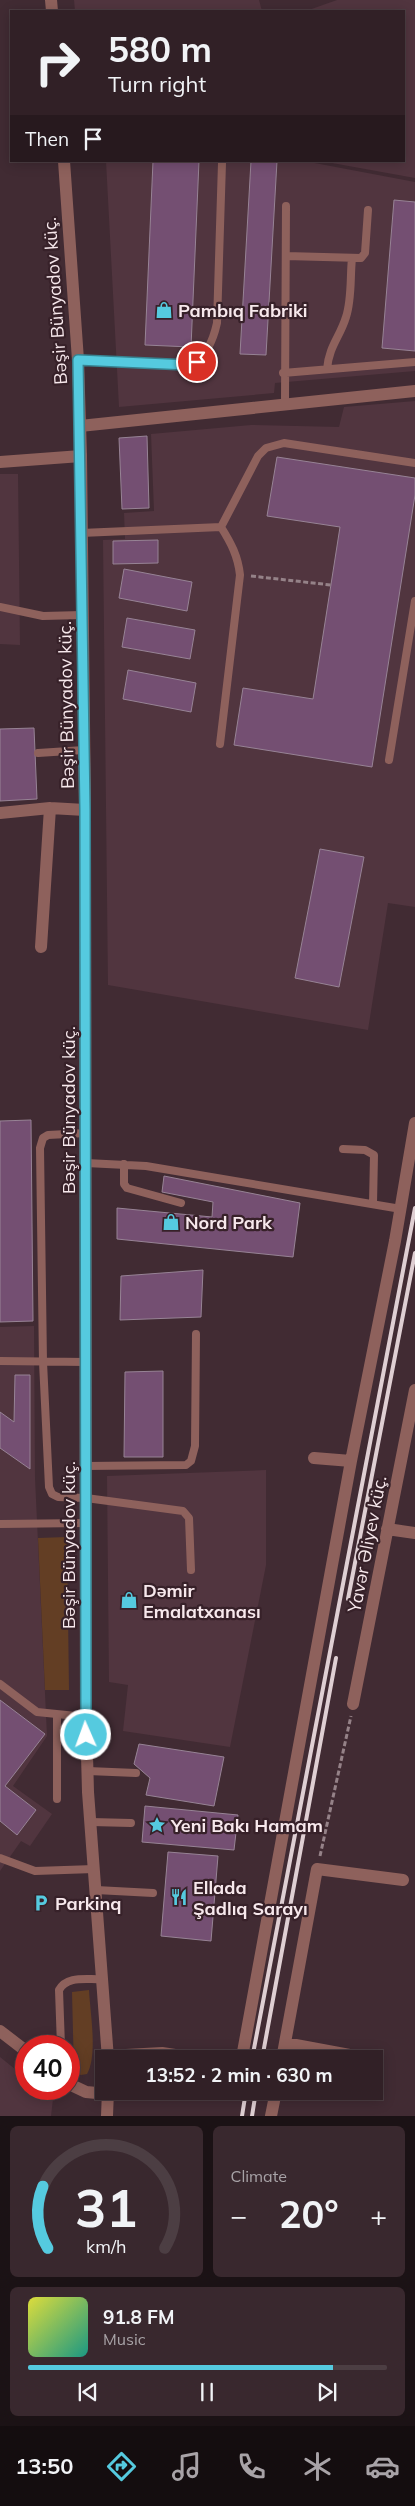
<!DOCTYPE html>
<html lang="en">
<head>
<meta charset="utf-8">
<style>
  :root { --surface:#312026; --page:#39282e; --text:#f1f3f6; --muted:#a8a3a7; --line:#4c3e43; --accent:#55cadf }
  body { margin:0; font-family:Mulish,sans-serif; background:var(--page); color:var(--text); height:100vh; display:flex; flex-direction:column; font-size:19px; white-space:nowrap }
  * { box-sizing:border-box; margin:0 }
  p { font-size:16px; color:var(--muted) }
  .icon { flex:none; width:28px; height:28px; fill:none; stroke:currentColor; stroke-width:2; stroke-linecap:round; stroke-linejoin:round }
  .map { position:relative; height:2116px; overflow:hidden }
  .details { display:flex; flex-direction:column; gap:10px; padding:10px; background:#1b1215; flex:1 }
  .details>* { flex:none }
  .top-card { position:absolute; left:10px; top:10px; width:395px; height:152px; border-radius:0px; box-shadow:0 2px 12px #0003,0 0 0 1px var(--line); background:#312026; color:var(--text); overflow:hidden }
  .speed { position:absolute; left:15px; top:2035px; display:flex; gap:10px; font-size:25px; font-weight:700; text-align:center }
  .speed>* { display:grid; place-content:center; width:65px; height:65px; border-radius:50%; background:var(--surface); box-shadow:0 2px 12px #0003,0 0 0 1px var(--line); line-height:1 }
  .speed .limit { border:8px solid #d22; background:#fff; color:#111 }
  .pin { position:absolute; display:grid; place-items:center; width:42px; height:42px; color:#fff; margin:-21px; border:2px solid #fff; border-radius:50%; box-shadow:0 1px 5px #0007 }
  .me { position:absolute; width:55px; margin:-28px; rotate:358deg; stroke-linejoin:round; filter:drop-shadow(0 0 4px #0008) }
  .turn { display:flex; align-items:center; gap:18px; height:105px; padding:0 15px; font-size:22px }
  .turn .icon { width:65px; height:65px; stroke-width:2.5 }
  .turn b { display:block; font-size:35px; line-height:42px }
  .then { display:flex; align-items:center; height:48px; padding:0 15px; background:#0003; gap:10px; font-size:19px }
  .big { font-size:38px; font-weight:700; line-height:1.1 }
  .details .tile { flex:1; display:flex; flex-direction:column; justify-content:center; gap:8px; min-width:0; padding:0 18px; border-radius:8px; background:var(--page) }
  .details .dial { align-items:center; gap:0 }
  .dial svg { height:130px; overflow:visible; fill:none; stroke:var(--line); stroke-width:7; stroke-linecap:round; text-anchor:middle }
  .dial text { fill:var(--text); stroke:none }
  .song { display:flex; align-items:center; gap:15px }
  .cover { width:60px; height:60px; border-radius:8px; background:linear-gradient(135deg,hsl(60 70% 55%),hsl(170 70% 35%)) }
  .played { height:5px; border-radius:2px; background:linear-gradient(90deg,var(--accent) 85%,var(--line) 85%) }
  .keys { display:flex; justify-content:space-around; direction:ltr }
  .heat { display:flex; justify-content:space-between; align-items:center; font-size:28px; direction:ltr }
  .details .tiles { flex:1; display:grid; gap:10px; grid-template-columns:1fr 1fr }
  .tile:last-child { grid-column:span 2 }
  .trip { position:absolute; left:95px; top:2050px; width:288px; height:50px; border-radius:0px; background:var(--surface); box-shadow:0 2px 12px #0003,0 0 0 1px var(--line); font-weight:700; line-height:50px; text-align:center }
  .dock { display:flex; height:80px; justify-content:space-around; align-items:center; background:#140d0f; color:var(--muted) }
  .dock .icon { width:35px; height:35px }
  .dock .current { color:var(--accent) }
  .dock b { font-size:22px; color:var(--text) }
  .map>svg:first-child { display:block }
  .built { fill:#51353f }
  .green { fill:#633e24 }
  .building { fill:#744f72; stroke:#978395 }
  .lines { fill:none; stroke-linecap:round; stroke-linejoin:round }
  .path { stroke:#958288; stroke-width:3; stroke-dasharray:5 2.5; stroke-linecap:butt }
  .service { stroke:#8e615c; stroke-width:8 }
  .minor { stroke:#8e615c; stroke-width:12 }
  .tertiary { stroke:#8e615c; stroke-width:12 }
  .rail { stroke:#dfcfd3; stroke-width:4 }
  .route-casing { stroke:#378391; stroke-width:12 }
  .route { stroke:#55cadf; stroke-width:9 }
  .labels { text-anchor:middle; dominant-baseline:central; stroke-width:4.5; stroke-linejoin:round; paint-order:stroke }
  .street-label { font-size:18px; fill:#f7e8ec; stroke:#372129 }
  .poi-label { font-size:18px; font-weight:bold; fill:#f7e8ec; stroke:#372129; text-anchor:start }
</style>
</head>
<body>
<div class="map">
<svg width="415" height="2116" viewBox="0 0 415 2116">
  <rect width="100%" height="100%" fill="#412b33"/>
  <path class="built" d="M74,0H259L262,11H75Z
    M337,0H415V178L321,161H404V11H306Z
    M106,161H304L415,182V371L275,383L274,393L119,407Z
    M415,401V907L388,903L368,1030L108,985L103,540L125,539L124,513L154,511L151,434L251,425L339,427L344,407Z
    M0,474H18L20,645L0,644Z
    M34,1326L35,1478L47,1736L13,1786L52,1814L30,1846L21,1841L0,1871V1327Z
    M266,1470V1565L230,1747L123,1731L128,1685L109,1682L107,1476Z
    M0,2057L26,2078V2089H40L53,2099L51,2116H0Z"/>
  <path class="green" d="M67,1537L69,1690H45L38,1538Z
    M89,1990C90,2012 98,2055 87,2074L81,2075L74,2072L72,1992Z"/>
  <path class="building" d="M153,161H199L191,347L145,345Z
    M251,161H277L266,355L240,354Z
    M394,200L415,202V351L382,348Z
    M147,436L149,508L122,509L119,438Z
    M277,457L415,478V495L372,767L234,745L243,688L313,699L340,527L267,516Z
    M158,540V563L113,564V541Z
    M124,569L192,582L187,611L119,598Z
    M127,618L195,630L190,659L122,647Z
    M128,670L196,683L191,712L123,699Z
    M34,728L37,799L0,801V729Z
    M320,849L364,857L339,987L295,978Z
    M31,1120L33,1321L0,1322V1121Z
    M164,1176L300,1203L293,1257L117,1239V1208L212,1217L213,1202L162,1192Z
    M203,1270L201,1317L120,1320L121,1276Z
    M163,1371V1457H124L125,1372Z
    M15,1375H30V1469L0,1448V1412L14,1422Z
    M0,1700L45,1734L5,1786L36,1810L17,1835L0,1821Z
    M139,1744L224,1757L214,1806L146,1795L150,1778L134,1764Z
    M145,1806L238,1815L234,1850L142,1842Z
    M168,1852L218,1856L211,1941L161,1936Z"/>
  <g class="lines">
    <path class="path" d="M251,576L331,585
      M320,1856L351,1716"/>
    <path class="service" d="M286,256L361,258L365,253L368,210
      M78,360L188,365C206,358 213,341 217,323L222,163
      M327,369C329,346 340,337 346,317C352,299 350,277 352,258
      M283,373L415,362
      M285,403L286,206
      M221,527L258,456L266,448L284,443L415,463
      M81,533L221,527C231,543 238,556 240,575L220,744
      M0,607L43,616L82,615
      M38,753L84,750
      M389,760L415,601
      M86,1133L48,1135L43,1138L40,1148L43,1362L49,1487L52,1494L58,1497L86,1498L183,1511L189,1518L191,1570
      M343,1149L365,1150L374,1155L373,1204
      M86,1163L146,1166L401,1209
      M124,1164V1184L127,1188L181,1203
      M0,1361L86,1362
      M85,1466L186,1465L191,1461L195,1446L196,1334
      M0,1524L86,1523
      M0,1684L37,1712L86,1717
      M88,1771L136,1773
      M57,1799V1715
      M91,1822L131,1823
      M0,1858L35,1871L94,1869
      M96,1890L153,1893
      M61,2046L59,1990C67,1975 87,1980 103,1979"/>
    <path class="minor" d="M80,426L415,391
      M0,462L81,456
      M0,813L50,808L85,810
      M41,947L50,808
      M314,1458L351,1461
      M387,1529L415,1533
      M353,1704L415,1390
      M0,2031L26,2051
      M285,2043L371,2059
      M108,2056L162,2053L201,2059
      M239,2059L243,2052L351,1461L395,1241L415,1123
      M282,2059L317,1869L403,1880
      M69,2084L86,2092L108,2094
      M271,2116L276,2091"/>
    <path class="tertiary" d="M51,0L52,11
      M64,161L78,360L81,456L85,810L86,1717L88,1792L108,2059
      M107,2116L108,2091"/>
    <path class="rail" d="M348,1599L415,1253
      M252,2059L415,1208
      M262,2059L336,1658
      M242,2116L246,2091
      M252,2116L256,2091"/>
  </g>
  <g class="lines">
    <g class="route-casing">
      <path id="route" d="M86,1735L85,810L78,360L188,365L197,362"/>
    </g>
    <use href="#route" class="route"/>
  </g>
  <defs>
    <g id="shop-bare" transform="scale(1.35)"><path d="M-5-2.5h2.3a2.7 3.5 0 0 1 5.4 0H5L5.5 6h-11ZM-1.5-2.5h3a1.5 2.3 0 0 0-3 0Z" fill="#55cadf" stroke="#372129" stroke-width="2.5" paint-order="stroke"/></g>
    <g id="sight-bare" transform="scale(1.35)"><path d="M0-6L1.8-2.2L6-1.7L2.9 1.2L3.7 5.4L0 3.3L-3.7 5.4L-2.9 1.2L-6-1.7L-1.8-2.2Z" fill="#55cadf" stroke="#372129" stroke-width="2.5" paint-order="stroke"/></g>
    <g id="restaurant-bare" transform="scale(1.35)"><path d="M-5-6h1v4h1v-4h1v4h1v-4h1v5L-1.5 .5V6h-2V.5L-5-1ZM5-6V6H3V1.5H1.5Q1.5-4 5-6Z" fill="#55cadf" stroke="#372129" stroke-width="2.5" paint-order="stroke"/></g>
    <g id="parking-bare" transform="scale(1.35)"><path d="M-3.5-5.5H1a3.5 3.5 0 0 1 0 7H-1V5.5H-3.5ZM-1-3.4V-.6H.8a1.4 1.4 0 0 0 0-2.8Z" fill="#55cadf" stroke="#372129" stroke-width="2.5" paint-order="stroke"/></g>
  </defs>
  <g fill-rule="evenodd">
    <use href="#shop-bare" x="164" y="310"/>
    <use href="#shop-bare" x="171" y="1222"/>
    <use href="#shop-bare" x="129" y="1600"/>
    <use href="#sight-bare" x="157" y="1825"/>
    <use href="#restaurant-bare" x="179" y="1897"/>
    <use href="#parking-bare" x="41" y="1903"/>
  </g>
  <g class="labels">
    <g class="street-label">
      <text transform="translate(55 301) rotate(-94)">Bəşir Bünyadov küç.</text>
      <text transform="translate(66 705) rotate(-91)">Bəşir Bünyadov küç.</text>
      <text transform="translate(68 1110) rotate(-90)">Bəşir Bünyadov küç.</text>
      <text transform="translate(367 1544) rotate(-79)">Yavər Əliyev küç.</text>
      <text transform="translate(68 1545) rotate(-90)">Bəşir Bünyadov küç.</text>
    </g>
    <g class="poi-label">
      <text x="178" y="310">Pambıq Fabriki</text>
      <text x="185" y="1222">Nord Park</text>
      <text x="143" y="1590">Dəmir<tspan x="143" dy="21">Emalatxanası</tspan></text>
      <text x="171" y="1825">Yeni Bakı Hamam</text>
      <text x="193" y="1887">Ellada<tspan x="193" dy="21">Şadlıq Sarayı</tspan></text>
      <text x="55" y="1903">Parkinq</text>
    </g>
  </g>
</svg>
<div class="speed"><div class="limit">40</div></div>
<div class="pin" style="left:197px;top:362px;background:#d93025"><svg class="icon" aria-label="arrive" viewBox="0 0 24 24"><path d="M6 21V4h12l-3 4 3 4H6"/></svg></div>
<svg class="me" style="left:86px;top:1735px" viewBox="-20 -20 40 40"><circle r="17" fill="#55cadf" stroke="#fff" stroke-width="3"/><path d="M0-11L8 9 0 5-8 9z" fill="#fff"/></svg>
<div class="trip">13:52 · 2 min · 630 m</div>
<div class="top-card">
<div class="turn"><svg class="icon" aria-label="right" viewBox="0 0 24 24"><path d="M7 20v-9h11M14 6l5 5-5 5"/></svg><div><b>580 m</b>Turn right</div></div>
<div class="then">Then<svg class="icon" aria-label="arrive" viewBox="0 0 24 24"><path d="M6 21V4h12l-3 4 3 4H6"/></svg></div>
</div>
</div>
<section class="details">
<div class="tiles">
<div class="tile dial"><svg viewBox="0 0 100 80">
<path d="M14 69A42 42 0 1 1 86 69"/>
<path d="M14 69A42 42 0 0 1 11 31" stroke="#55cadf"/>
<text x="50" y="56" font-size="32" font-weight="700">31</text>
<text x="50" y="72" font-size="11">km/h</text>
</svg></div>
<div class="tile"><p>Climate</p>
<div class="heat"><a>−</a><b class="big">20°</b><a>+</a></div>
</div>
<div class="tile">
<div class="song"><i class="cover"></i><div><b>91.8 FM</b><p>Music</p></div></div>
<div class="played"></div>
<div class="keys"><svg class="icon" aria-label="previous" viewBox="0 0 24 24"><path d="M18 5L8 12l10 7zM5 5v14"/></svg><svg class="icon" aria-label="pause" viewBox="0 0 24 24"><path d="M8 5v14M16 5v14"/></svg><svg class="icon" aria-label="next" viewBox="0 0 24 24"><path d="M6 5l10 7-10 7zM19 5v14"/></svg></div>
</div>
</div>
</section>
<nav class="dock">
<b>13:50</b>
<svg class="icon current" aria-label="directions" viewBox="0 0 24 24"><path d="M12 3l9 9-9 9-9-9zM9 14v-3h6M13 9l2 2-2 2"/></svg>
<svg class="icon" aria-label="music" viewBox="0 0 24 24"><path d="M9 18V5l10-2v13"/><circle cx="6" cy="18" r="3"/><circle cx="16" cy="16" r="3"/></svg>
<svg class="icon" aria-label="phone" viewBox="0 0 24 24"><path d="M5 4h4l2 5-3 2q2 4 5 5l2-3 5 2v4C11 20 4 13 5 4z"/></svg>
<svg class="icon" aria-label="climate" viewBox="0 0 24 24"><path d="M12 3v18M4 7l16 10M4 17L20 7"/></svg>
<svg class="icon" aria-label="car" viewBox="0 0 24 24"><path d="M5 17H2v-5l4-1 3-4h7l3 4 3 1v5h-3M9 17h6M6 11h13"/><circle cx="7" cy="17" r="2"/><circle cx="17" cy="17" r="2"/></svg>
</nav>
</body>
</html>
